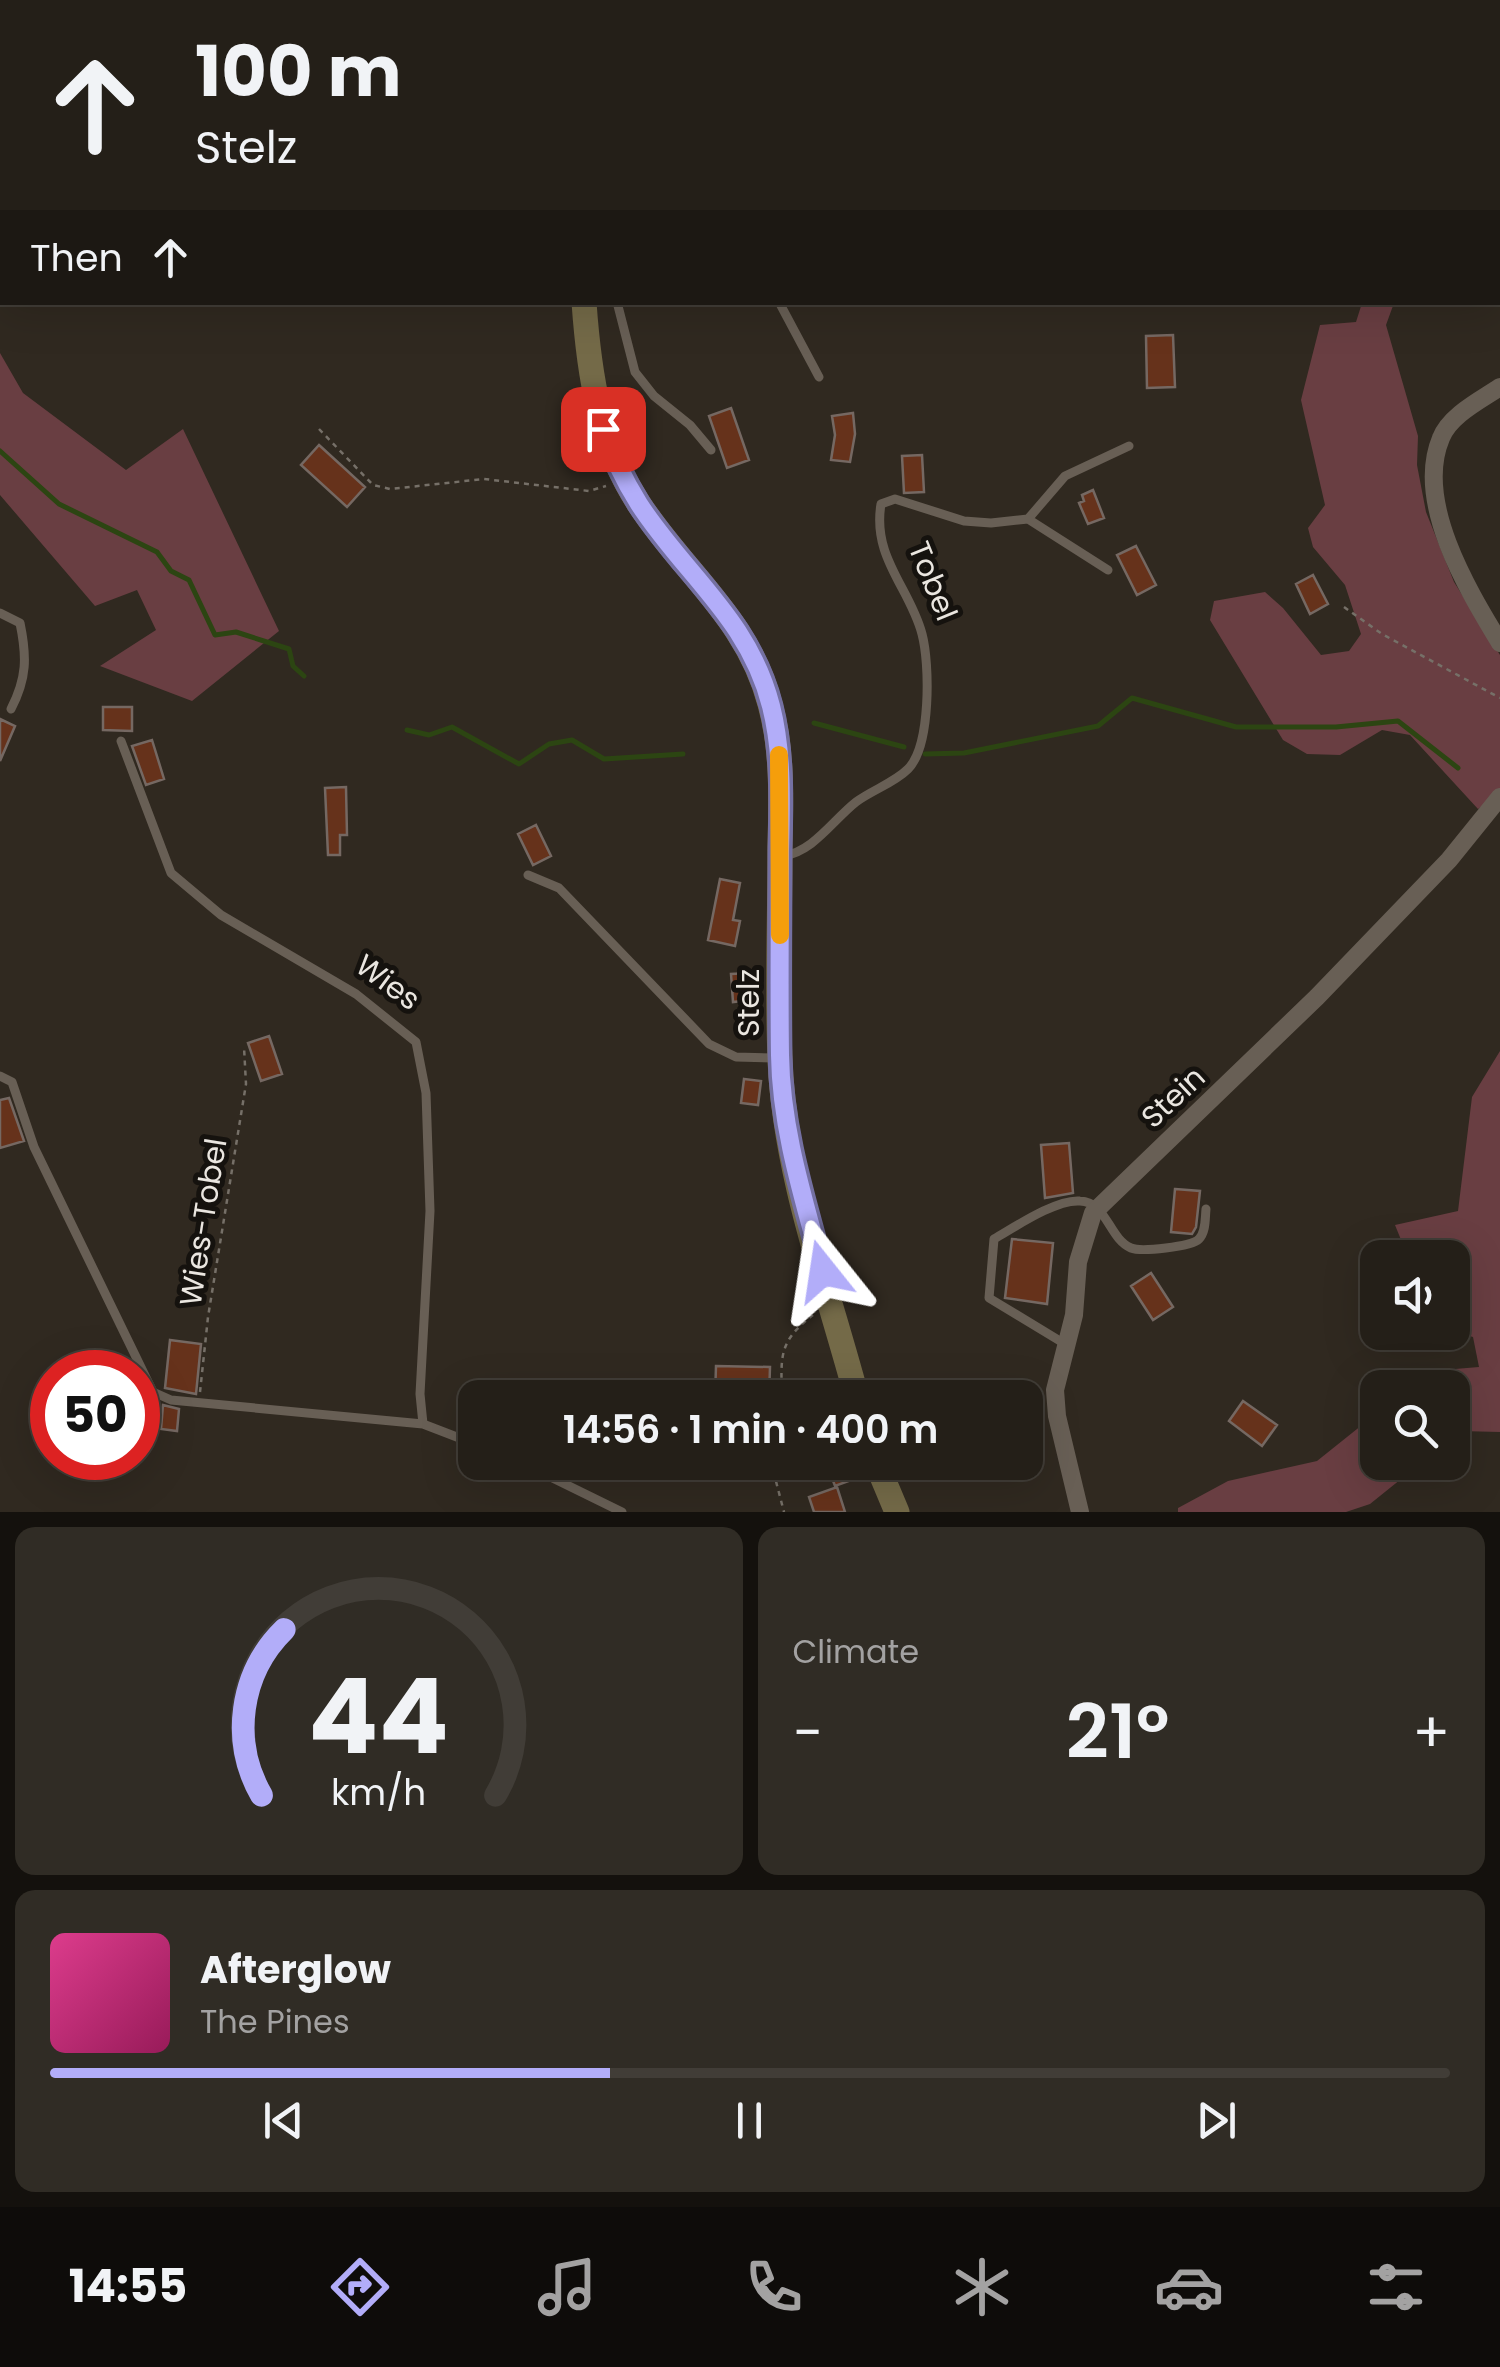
<!DOCTYPE html>
<html lang="en">
<head>
<meta charset="utf-8">
<style>
  :root { --surface:#241f18; --page:#302c25; --text:#f1f3f6; --muted:#a3a2a2; --line:#413d37; --accent:#b2adf9 }
  body { margin:0; font-family:Poppins,sans-serif; background:var(--page); color:var(--text); height:100vh; display:flex; flex-direction:column; font-size:38px; white-space:nowrap }
  * { box-sizing:border-box; margin:0 }
  p { font-size:32px; color:var(--muted) }
  .icon { flex:none; width:55px; height:55px; fill:none; stroke:currentColor; stroke-width:2; stroke-linecap:round; stroke-linejoin:round }
  .map { position:relative; height:1512px; overflow:hidden }
  .details { display:flex; flex-direction:column; gap:15px; padding:15px; background:#14110d; flex:1 }
  .details>* { flex:none }
  .banner { position:absolute; left:0px; top:0px; width:1500px; height:305px; box-shadow:0 10px 40px #0002,0 0 0 2px var(--line); background:#241f18; color:var(--text); overflow:hidden }
  .controls { position:absolute; left:1360px; top:1240px; display:grid; gap:20px }
  .controls a { display:grid; place-items:center; width:110px; height:110px; border-radius:20px; background:var(--surface); box-shadow:0 10px 40px #0002,0 0 0 2px var(--line); font-size:50px }
  .speed { position:absolute; left:30px; top:1350px; display:flex; gap:20px; font-size:50px; font-weight:700; text-align:center }
  .speed>* { display:grid; place-content:center; width:130px; height:130px; border-radius:50%; background:var(--surface); box-shadow:0 10px 40px #0002,0 0 0 2px var(--line); line-height:1 }
  .speed .limit { border:15px solid #d22; background:#fff; color:#111 }
  .pin { position:absolute; display:grid; place-items:center; width:85px; height:85px; color:#fff; margin:-42px; border-radius:20px; box-shadow:0 5px 15px #0006 }
  .me { position:absolute; width:110px; margin:-55px; rotate:345deg; stroke-linejoin:round; filter:drop-shadow(0 0 8px #0008) }
  .turn { display:flex; align-items:center; gap:35px; height:210px; padding:0 30px; font-size:45px }
  .turn .icon { width:130px; height:130px; stroke-width:2.5 }
  .turn b { display:block; font-size:70px; line-height:85px }
  .then { display:flex; align-items:center; height:95px; padding:0 30px; background:#0003; gap:20px; font-size:38px }
  .big { font-size:75px; font-weight:600; line-height:1.1 }
  .details .widget { flex:1; display:flex; flex-direction:column; justify-content:center; gap:15px; min-width:0; padding:0 35px; border-radius:20px; background:var(--page) }
  .details .dial { align-items:center; gap:0 }
  .dial svg { height:260px; overflow:visible; fill:none; stroke:var(--line); stroke-width:7; stroke-linecap:round; text-anchor:middle }
  .dial text { fill:var(--text); stroke:none }
  .song { display:flex; align-items:center; gap:30px }
  .cover { width:120px; height:120px; border-radius:15px; background:linear-gradient(135deg,hsl(330 70% 55%),hsl(330 70% 35%)) }
  .played { height:10px; border-radius:5px; background:linear-gradient(90deg,var(--accent) 40%,var(--line) 40%) }
  .keys { display:flex; justify-content:space-around; direction:ltr }
  .heat { display:flex; justify-content:space-between; align-items:center; font-size:55px; direction:ltr }
  .details .tiles { flex:1; display:grid; gap:15px; grid-template-columns:1fr 1fr }
  .widget:last-child { grid-column:span 2 }
  .trip { position:absolute; left:458px; top:1380px; width:585px; height:100px; border-radius:20px; background:var(--surface); box-shadow:0 10px 40px #0002,0 0 0 2px var(--line); font-weight:600; line-height:100px; text-align:center }
  .tab-bar { display:flex; height:160px; justify-content:space-around; align-items:center; background:#0e0c0a; color:var(--muted) }
  .tab-bar .icon { width:70px; height:70px }
  .tab-bar .on { color:var(--accent) }
  .tab-bar b { font-size:45px; color:var(--text) }
  .map>svg:first-child { display:block }
  .green { fill:#693e42 }
  .lines { fill:none; stroke-linecap:round; stroke-linejoin:round }
  .stream { stroke:#2c4512; stroke-width:5 }
  .building { fill:#66321b; stroke:#756862; stroke-width:2.5 }
  .path { stroke:#767068; stroke-width:2.5; stroke-dasharray:5 5; stroke-linecap:butt }
  .lane { stroke:#685f55; stroke-width:9 }
  .street { stroke:#685f55; stroke-width:18 }
  .secondary { stroke:#746a48; stroke-width:25 }
  .route-casing { stroke:#7470a2; stroke-width:25 }
  .route { stroke:#b2adf9; stroke-width:18 }
  .slow { stroke:#f59e0b; stroke-width:18 }
  .labels { text-anchor:middle; dominant-baseline:central; stroke-width:10; stroke-linejoin:round; paint-order:stroke }
  .street-label { font-size:30px; fill:#eae6e0; stroke:#15120e }
</style>
</head>
<body>
<div class="map">
<svg width="1500" height="1512" viewBox="0 0 1500 1512">
  <rect width="100%" height="100%" fill="#302920"/>
  <path class="green" d="M1362,303H1394L1386,325L1418,436L1417,465L1426,512L1454,582L1500,655V794L1478,809L1410,735L1382,730L1340,755L1307,754L1283,740L1210,620L1214,601L1265,592L1283,608L1321,655L1349,651L1361,634L1345,585L1313,547L1308,528L1325,505L1301,400L1320,325L1356,322Z
    M0,353L23,393L126,470L183,429L279,631L192,701L100,666L156,630L137,590L95,606L0,495Z
    M1500,1051V1432L1460,1431L1453,1437L1452,1388L1410,1387L1431,1371L1479,1367L1473,1337L1453,1331L1452,1258L1408,1257L1395,1225L1458,1211L1472,1097Z
    M1377,1413L1378,1462L1421,1463L1370,1504L1346,1512H1178V1508L1228,1481L1317,1461Z"/>
  <g class="lines">
    <path class="stream" d="M0,193L2,194
      M0,451L59,504L157,552L171,571L189,580L215,635L236,632L289,649L293,666L304,676
      M814,723L904,747
      M407,730L429,735L452,727L519,764L549,744L572,740L604,759L683,754
      M925,754L964,753L1098,726L1132,698L1236,727H1336L1398,721L1458,768"/>
  </g>
  <path class="building" d="M1173,335L1175,387L1147,388L1146,336Z
    M731,408L749,460L727,468L709,416Z
    M853,413L855,434L850,462L831,460L835,435L832,416Z
    M319,445L365,487L347,507L301,465Z
    M922,455L924,492L904,493L902,456Z
    M1093,490L1104,518L1088,524L1079,503L1084,501L1082,495Z
    M1136,546L1156,585L1137,595L1117,555Z
    M1313,575L1328,604L1310,614L1296,584Z
    M103,707H132V731L103,730Z
    M0,719L15,726L0,761Z
    M152,740L164,779L146,785L132,746Z
    M346,787L347,835H340V855H328L325,788Z
    M536,825L551,856L533,865L518,834Z
    M720,879L740,883L733,920L740,921L735,946L708,940Z
    M750,973L752,1000L733,1002L731,974Z
    M269,1036L282,1074L261,1081L248,1043Z
    M744,1079L761,1081L758,1105L741,1103Z
    M9,1098L24,1141L0,1148V1100Z
    M1069,1143L1073,1193L1045,1198L1041,1145Z
    M1175,1189L1200,1191L1196,1227L1192,1234L1171,1232Z
    M1012,1239L1053,1243L1047,1304L1005,1298Z
    M1151,1273L1173,1307L1153,1320L1131,1286Z
    M170,1340L201,1344L196,1394L165,1388Z
    M716,1366L770,1367L769,1398H715Z
    M1243,1401L1277,1425L1262,1446L1229,1421Z
    M163,1405L179,1409L177,1431L161,1429Z
    M826,1462H851L857,1478L835,1486Z
    M837,1487L845,1512H814L809,1497Z"/>
  <g class="lines">
    <path class="path" d="M1454,0L1455,2
      M1498,58L1500,61
      M319,429L373,485L390,489L484,479L589,491L606,486
      M1344,607L1382,634L1500,698
      M200,1392L208,1317L246,1084L244,1047
      M782,1398C781,1356 778,1342 813,1315
      M773,1462L772,1466L784,1512"/>
    <path class="lane" d="M0,151L2,152
      M617,302L635,372L654,396L690,425L711,450
      M779,302L819,377
      M1028,519L1065,476L1129,446
      M0,613L20,623C27,657 27,678 11,709
      M121,741L171,873L221,915L356,994L416,1042L426,1093L430,1211L420,1394L423,1424
      M783,856C813,852 833,820 856,802C872,790 894,783 908,769C931,746 930,664 922,634C910,588 872,558 881,504L895,499L964,521L991,523L1028,519L1108,570
      M528,875L559,888L709,1044L736,1057L777,1058
      M0,1076L12,1082L34,1147L153,1392L171,1400L423,1424L475,1444
      M1065,1344L989,1298L994,1239C1015,1227 1056,1199 1080,1201C1107,1202 1109,1239 1131,1248C1141,1252 1191,1247 1199,1239C1206,1232 1205,1219 1206,1209
      M520,1462L622,1512"/>
    <path class="street" d="M1500,387C1481,400 1450,415 1441,438C1414,502 1468,590 1500,643
      M1080,1512L1057,1416L1055,1390L1074,1315L1078,1262L1093,1213L1317,997L1449,860L1500,797"/>
    <path class="secondary" d="M561,0V2
      M584,302C589,374 599,443 639,504C685,574 748,619 770,704C783,751 781,800 780,847C780,918 777,989 780,1059C784,1172 828,1289 857,1398
      M876,1462L897,1512"/>
  </g>
  <g class="lines">
    <g class="route-casing">
      <path id="route" d="M603,429C612,455 624,480 639,504C685,575 749,619 771,706C783,753 781,802 780,850C780,918 779,987 780,1055C781,1129 804,1200 823,1271"/>
    </g>
    <use href="#route" class="route"/>
    <path class="slow" d="M779,755L780,935"/>
  </g>
  <g class="labels">
    <g class="street-label">
      <text transform="translate(933 581) rotate(68)">Tobel</text>
      <text transform="translate(388 982) rotate(36)">Wies</text>
      <text transform="translate(748 1003) rotate(-90)">Stelz</text>
      <text transform="translate(1173 1097) rotate(-43)">Stein</text>
      <text transform="translate(203 1222) rotate(-81)">Wies-Tobel</text>
    </g>
  </g>
</svg>
<div class="controls">
<a><svg class="icon" aria-label="sound" viewBox="0 0 24 24"><path d="M4 9h4l5-4v14l-5-4H4zM17 9q2 3 0 6"/></svg></a>
<a><svg class="icon" aria-label="search" viewBox="0 0 24 24"><circle cx="10" cy="10" r="6"/><path d="M15 15l6 6"/></svg></a>
</div>
<div class="speed"><div class="limit">50</div></div>
<div class="pin" style="left:603px;top:429px;background:#d93025"><svg class="icon" aria-label="arrive" viewBox="0 0 24 24"><path d="M6 21V4h12l-3 4 3 4H6"/></svg></div>
<svg class="me" style="left:823px;top:1271px" viewBox="-20 -20 40 40"><path d="M0-17L14 15 0 8-14 15z" fill="#b2adf9" stroke="#fff" stroke-width="4"/></svg>
<div class="trip">14:56 · 1 min · 400 m</div>
<div class="banner">
<div class="turn"><svg class="icon" aria-label="ahead" viewBox="0 0 24 24"><path d="M12 20V5M6 11l6-6 6 6"/></svg><div><b>100 m</b>Stelz</div></div>
<div class="then">Then<svg class="icon" aria-label="ahead" viewBox="0 0 24 24"><path d="M12 20V5M6 11l6-6 6 6"/></svg></div>
</div>
</div>
<section class="details">
<div class="tiles">
<div class="widget dial"><svg viewBox="0 0 100 80">
<path d="M14 69A42 42 0 1 1 86 69"/>
<path d="M14 69A42 42 0 0 1 21 18" stroke="#b2adf9"/>
<text x="50" y="56" font-size="32" font-weight="700">44</text>
<text x="50" y="72" font-size="11">km/h</text>
</svg></div>
<div class="widget"><p>Climate</p>
<div class="heat"><a>−</a><b class="big">21°</b><a>+</a></div>
</div>
<div class="widget">
<div class="song"><i class="cover"></i><div><b>Afterglow</b><p>The Pines</p></div></div>
<div class="played"></div>
<div class="keys"><svg class="icon" aria-label="previous" viewBox="0 0 24 24"><path d="M18 5L8 12l10 7zM5 5v14"/></svg><svg class="icon" aria-label="pause" viewBox="0 0 24 24"><path d="M8 5v14M16 5v14"/></svg><svg class="icon" aria-label="next" viewBox="0 0 24 24"><path d="M6 5l10 7-10 7zM19 5v14"/></svg></div>
</div>
</div>
</section>
<nav class="tab-bar">
<b>14:55</b>
<svg class="icon on" aria-label="directions" viewBox="0 0 24 24"><path d="M12 3l9 9-9 9-9-9zM9 14v-3h6M13 9l2 2-2 2"/></svg>
<svg class="icon" aria-label="music" viewBox="0 0 24 24"><path d="M9 18V5l10-2v13"/><circle cx="6" cy="18" r="3"/><circle cx="16" cy="16" r="3"/></svg>
<svg class="icon" aria-label="phone" viewBox="0 0 24 24"><path d="M5 4h4l2 5-3 2q2 4 5 5l2-3 5 2v4C11 20 4 13 5 4z"/></svg>
<svg class="icon" aria-label="climate" viewBox="0 0 24 24"><path d="M12 3v18M4 7l16 10M4 17L20 7"/></svg>
<svg class="icon" aria-label="car" viewBox="0 0 24 24"><path d="M5 17H2v-5l4-1 3-4h7l3 4 3 1v5h-3M9 17h6M6 11h13"/><circle cx="7" cy="17" r="2"/><circle cx="17" cy="17" r="2"/></svg>
<svg class="icon" aria-label="filters" viewBox="0 0 24 24"><path d="M4 7h16M4 17h16"/><circle cx="9" cy="7" r="2"/><circle cx="15" cy="17" r="2"/></svg>
</nav>
</body>
</html>
